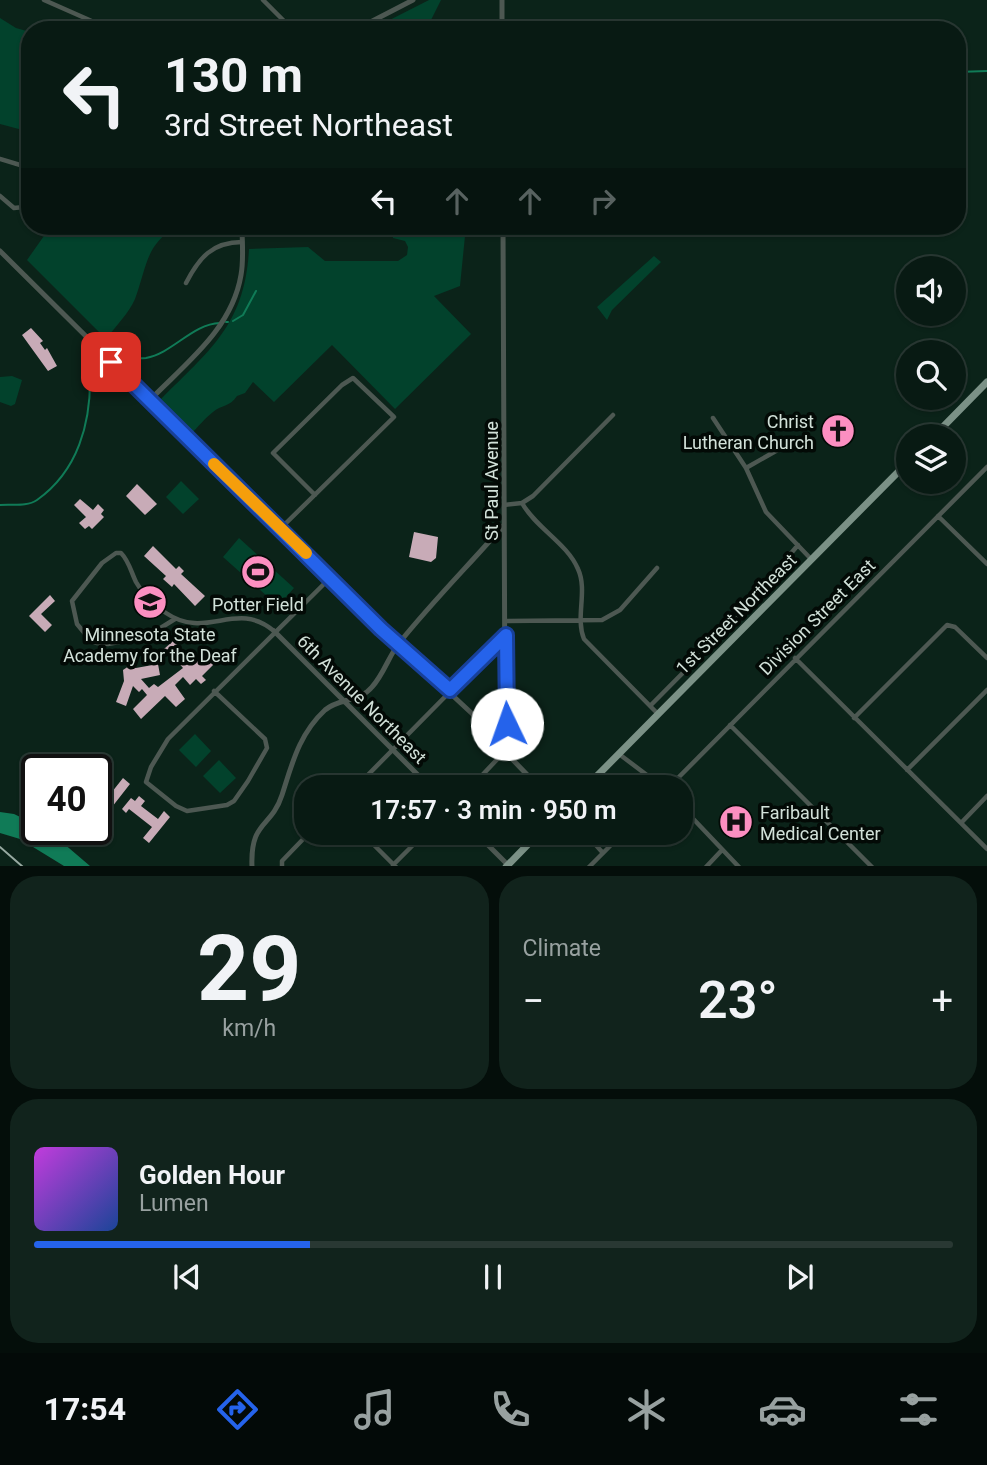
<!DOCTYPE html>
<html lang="en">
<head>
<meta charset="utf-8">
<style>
  :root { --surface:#081a13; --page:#11231c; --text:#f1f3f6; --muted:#98a1a0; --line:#293833; --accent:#2563eb }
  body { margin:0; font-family:Roboto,sans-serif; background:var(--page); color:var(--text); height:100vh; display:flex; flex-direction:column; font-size:26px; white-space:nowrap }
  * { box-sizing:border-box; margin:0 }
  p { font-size:23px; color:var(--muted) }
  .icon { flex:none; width:38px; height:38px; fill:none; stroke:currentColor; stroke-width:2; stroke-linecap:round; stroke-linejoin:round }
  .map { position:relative; height:866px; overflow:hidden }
  .sheet { display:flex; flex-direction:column; gap:10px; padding:10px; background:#040e0a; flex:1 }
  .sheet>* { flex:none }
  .banner { position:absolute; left:21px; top:21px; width:945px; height:214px; border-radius:28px; box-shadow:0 2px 5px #0004,0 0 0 2px var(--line); background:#081a13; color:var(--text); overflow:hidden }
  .fabs { position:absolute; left:896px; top:256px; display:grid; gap:14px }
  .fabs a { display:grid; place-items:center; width:70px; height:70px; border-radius:50%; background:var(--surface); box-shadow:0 2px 5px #0004,0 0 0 2px var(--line); font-size:35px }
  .speed { position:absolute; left:21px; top:754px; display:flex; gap:14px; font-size:35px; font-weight:700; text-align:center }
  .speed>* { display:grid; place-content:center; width:91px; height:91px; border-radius:50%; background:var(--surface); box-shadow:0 2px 5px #0004,0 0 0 2px var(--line); line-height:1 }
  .speed .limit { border:4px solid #111; border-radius:10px; background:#fff; color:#111 }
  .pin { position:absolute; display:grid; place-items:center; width:60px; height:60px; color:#fff; margin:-30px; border-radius:14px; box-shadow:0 4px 10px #0006 }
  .me { position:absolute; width:77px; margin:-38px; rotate:357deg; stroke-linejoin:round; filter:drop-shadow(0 0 5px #0008) }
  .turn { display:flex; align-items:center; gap:24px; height:147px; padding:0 28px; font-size:32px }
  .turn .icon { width:91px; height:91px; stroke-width:2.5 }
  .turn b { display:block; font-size:49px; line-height:60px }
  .lanes { display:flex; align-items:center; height:66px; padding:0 28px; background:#0003; justify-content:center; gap:35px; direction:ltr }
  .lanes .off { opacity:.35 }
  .big { font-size:52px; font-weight:600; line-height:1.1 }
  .sheet .tile { flex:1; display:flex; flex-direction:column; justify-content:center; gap:10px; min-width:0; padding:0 24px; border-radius:28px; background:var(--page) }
  .sheet .dial { align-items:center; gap:0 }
  .dial b { font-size:91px; line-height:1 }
  .song { display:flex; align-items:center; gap:21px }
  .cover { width:84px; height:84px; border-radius:10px; background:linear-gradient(135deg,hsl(290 70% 55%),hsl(220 70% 35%)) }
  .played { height:7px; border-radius:4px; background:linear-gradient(90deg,var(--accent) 30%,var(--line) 30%) }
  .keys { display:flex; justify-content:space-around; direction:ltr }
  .heat { display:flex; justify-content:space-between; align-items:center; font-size:38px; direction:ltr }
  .sheet .tiles { flex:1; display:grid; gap:10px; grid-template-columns:1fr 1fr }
  .tile:last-child { grid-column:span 2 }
  .trip { position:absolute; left:294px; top:775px; width:399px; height:70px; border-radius:28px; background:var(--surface); box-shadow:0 2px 5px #0004,0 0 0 2px var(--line); font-weight:600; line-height:70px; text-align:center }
  .dock { display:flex; height:112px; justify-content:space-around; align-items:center; background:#030a08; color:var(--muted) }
  .dock .icon { width:49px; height:49px }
  .dock .active { color:var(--accent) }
  .dock b { font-size:32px; color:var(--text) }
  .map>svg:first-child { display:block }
  .green { fill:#02422c }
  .water { fill:#107b57 }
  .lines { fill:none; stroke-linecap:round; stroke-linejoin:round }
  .stream { stroke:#107b57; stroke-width:2 }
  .building { fill:#c8abb7 }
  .minor { stroke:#4d5852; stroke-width:4.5 }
  .tertiary { stroke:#4d5852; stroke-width:5 }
  .primary { stroke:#7b9186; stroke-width:7 }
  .rail { stroke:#97a9a1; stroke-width:2 }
  .route-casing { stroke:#184099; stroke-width:18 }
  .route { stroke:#2563eb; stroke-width:12 }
  .slow { stroke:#f59e0b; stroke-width:12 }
  .labels { text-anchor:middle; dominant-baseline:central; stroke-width:7; stroke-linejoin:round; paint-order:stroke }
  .poi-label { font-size:18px; fill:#d2e1d9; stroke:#030a06 }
  .street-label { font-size:18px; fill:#d2e1d9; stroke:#030a06 }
</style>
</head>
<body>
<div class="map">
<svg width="987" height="867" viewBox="0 0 987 867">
  <rect width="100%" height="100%" fill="#0b2319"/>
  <path class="green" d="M429,0H441L426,30H370Z
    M0,18L16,28L30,32V132L0,124Z
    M51,226H177C145,245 147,267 135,299C129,313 115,327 106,339L27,260Z
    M391,226H466L460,286L434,296L471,334L395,409L332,345L274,402L253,382L245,393L237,396C230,407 221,405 213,412C205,418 198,427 191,434L161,399C211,349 245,324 249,249L308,247L325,261H398L407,255L408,247L405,241L393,238Z
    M654,256L661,262L612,310L607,320L597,307Z
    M12,376L22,380L15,404L11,406L0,402V377Z
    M181,481L199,499L183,514L166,497Z
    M239,538L294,588L278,606L223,557Z
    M195,734L211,751L196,767L179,750Z
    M219,760L236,778L220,793L203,776Z"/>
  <path class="water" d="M0,812L14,814L37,825V830L49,831L90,866H64L20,839L0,833Z"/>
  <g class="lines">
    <path class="stream" d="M957,72L987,71
      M233,321L243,315L256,291
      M226,322H228
      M114,354C125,355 133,360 146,358C173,353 192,324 220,323
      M0,505C12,504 27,507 37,500C78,471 91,423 90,375L105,361"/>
  </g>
  <path class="building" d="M31,328L43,341L40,343L45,350L47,348L57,366L48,371L22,335Z
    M137,484L157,504L145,515L126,496Z
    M80,499L93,510L98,504L104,510L101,514L104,517L92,529L89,526L85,529L79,523L86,517L74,505Z
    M414,532L438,537L436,558L431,562L409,557Z
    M153,546L176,569L179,566L184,571L181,574L205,596L195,606L174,584L172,587L163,579L166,576L144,556Z
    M50,595L55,601L41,614L52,625L45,632L29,616Z
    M173,641L195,663L209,652L217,661L202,676L206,680L201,684L196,679L190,685L183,677L175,685L185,699L176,707L165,696L141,719L133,709L147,695L142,689L139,692L133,686L126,706L116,702L124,681L123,670L129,666L136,668L158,664L160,675L141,679L149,688L154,684L158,687L183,668L178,662L176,664L164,649Z
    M123,778L130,784L112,807L104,802Z
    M139,796L145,801L141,806L158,819L164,811L170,817L149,843L143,838L152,827L129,809L126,813L122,809L131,798L135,801Z"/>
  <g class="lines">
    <path class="minor" d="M44,0L112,30
      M263,0L293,30
      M0,159L30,168
      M0,196L14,208L24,207L30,203
      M186,283C199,258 212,242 242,242
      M713,418L746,468L766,512L811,559
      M746,468L783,447
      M522,503C536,528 567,543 578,569C588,591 575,617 584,639L658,714
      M504,505L522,503L533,496L613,415
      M938,516L987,564
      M280,529L394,417L353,378L342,385L273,453L315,495
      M175,619L146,637L108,644L97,643L91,641L77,624L72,601L102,563L116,553H121C129,561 131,572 136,582C143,595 154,605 166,613C207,641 236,599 274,631
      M505,621L602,620L620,610L657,568
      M795,658L987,849
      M214,691L265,739L267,748L248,781L234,801L227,805L187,811L176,806L146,782L151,767L168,739L330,578
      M650,706L773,582L787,558L798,545
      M854,718L947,625L955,627L987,658
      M730,725L872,867
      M619,754L664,788
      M907,770L987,690
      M364,778L374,788
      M355,788L505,636
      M470,788L506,750
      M668,788L987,467
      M681,806L739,867
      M961,823L987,796
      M362,833L396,867
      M585,833L603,853
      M393,865L425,833
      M282,867V861L309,833
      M589,867L623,833
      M706,867L722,850"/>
    <path class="tertiary" d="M355,30L413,0
      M502,30V0
      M0,251L381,629L494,734L511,758L540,788
      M150,400C186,363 232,329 241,275C244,259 242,242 242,226
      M274,631L431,788
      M505,718L506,750
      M494,734L505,716L503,226
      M476,833L508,865
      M252,867C250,820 271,829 282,795C292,764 299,734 325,710C339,698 360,702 372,687C384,674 389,655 400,642C433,601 470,564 504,525"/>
    <path class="primary" d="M934,436L987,382
      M585,788L908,462
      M506,867L539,833"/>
    <path class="rail" d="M0,847L23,867"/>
  </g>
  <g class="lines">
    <g class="route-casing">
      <path id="route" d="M111,362L381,629L450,690L506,635L507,724"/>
    </g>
    <use href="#route" class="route"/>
    <path class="slow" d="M214,464L306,553"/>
  </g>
  <defs>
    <g id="church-disc" transform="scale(1.75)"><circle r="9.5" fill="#fc8fc1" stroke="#030a06"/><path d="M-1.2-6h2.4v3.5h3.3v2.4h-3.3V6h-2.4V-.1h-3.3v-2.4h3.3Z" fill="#111"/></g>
    <g id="stadium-disc" transform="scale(1.75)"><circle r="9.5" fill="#fc8fc1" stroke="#030a06"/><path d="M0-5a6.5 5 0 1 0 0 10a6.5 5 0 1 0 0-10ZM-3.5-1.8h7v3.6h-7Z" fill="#111"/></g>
    <g id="school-disc" transform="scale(1.75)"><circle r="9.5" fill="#fc8fc1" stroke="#030a06"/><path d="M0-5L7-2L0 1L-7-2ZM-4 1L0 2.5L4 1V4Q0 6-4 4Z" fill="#111"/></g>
    <g id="hospital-disc" transform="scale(1.75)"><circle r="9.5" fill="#fc8fc1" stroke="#030a06"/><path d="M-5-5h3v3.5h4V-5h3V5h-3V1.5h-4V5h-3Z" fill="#111"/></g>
  </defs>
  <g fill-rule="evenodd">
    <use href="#church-disc" x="838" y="431"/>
    <use href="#stadium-disc" x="258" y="572"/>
    <use href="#school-disc" x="150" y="602"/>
    <use href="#hospital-disc" x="736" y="822"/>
  </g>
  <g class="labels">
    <g class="poi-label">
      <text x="814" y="421" text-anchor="end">Christ<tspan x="814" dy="21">Lutheran Church</tspan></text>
      <text x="258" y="604">Potter Field</text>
      <text x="150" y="634">Minnesota State<tspan x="150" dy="21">Academy for the Deaf</tspan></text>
      <text x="760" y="812" text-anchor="start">Faribault<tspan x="760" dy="21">Medical Center</tspan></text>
    </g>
    <g class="street-label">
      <text transform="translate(491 481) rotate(-90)">St Paul Avenue</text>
      <text transform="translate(736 614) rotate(-45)">1st Street Northeast</text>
      <text transform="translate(817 617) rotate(-45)">Division Street East</text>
      <text transform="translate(362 699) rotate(45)">6th Avenue Northeast</text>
    </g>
  </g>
</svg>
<div class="fabs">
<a><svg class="icon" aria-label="sound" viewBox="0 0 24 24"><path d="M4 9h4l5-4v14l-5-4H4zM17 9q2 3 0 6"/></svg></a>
<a><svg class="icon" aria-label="search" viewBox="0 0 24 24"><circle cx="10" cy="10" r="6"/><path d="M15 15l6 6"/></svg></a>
<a><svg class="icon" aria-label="layers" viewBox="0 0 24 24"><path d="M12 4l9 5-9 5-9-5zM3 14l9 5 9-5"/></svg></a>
</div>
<div class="speed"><div class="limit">40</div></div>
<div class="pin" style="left:111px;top:362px;background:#d93025"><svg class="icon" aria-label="arrive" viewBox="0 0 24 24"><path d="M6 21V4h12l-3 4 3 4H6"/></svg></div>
<svg class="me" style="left:507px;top:724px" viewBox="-20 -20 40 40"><circle r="19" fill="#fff"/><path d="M0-13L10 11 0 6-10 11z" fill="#2563eb"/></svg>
<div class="trip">17:57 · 3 min · 950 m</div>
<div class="banner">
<div class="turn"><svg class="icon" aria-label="left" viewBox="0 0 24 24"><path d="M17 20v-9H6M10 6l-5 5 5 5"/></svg><div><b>130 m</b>3rd Street Northeast</div></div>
<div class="lanes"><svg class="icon" aria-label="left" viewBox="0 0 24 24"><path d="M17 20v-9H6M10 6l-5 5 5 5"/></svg><svg class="icon off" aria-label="ahead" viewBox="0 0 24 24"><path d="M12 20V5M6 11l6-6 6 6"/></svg><svg class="icon off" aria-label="ahead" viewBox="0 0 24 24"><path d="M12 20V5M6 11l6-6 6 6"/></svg><svg class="icon off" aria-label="right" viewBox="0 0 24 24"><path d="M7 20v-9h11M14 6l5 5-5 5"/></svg></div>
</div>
</div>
<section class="sheet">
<div class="tiles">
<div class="tile dial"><b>29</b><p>km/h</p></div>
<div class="tile"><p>Climate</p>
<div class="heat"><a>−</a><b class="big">23°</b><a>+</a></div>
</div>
<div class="tile">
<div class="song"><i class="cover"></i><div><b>Golden Hour</b><p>Lumen</p></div></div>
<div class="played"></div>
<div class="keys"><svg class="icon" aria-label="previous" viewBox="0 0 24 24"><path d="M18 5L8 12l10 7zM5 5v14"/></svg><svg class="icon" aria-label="pause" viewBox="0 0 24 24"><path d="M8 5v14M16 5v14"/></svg><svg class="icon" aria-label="next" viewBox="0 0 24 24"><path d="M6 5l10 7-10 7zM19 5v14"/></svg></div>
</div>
</div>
</section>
<nav class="dock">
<b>17:54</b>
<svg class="icon active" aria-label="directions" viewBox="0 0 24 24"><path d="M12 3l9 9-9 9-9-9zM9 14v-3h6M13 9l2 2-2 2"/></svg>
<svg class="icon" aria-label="music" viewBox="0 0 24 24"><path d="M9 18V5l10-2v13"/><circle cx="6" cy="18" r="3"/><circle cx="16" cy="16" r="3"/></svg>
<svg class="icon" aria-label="phone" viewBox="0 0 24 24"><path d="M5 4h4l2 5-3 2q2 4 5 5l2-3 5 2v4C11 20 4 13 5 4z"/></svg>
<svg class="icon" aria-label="climate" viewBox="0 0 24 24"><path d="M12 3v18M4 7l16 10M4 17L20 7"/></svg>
<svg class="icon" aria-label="car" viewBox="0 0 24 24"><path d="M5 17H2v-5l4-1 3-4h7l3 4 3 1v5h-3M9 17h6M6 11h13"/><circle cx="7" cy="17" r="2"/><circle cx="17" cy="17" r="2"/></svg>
<svg class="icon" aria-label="filters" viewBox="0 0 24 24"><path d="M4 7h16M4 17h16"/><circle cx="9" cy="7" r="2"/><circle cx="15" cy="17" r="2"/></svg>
</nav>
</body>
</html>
